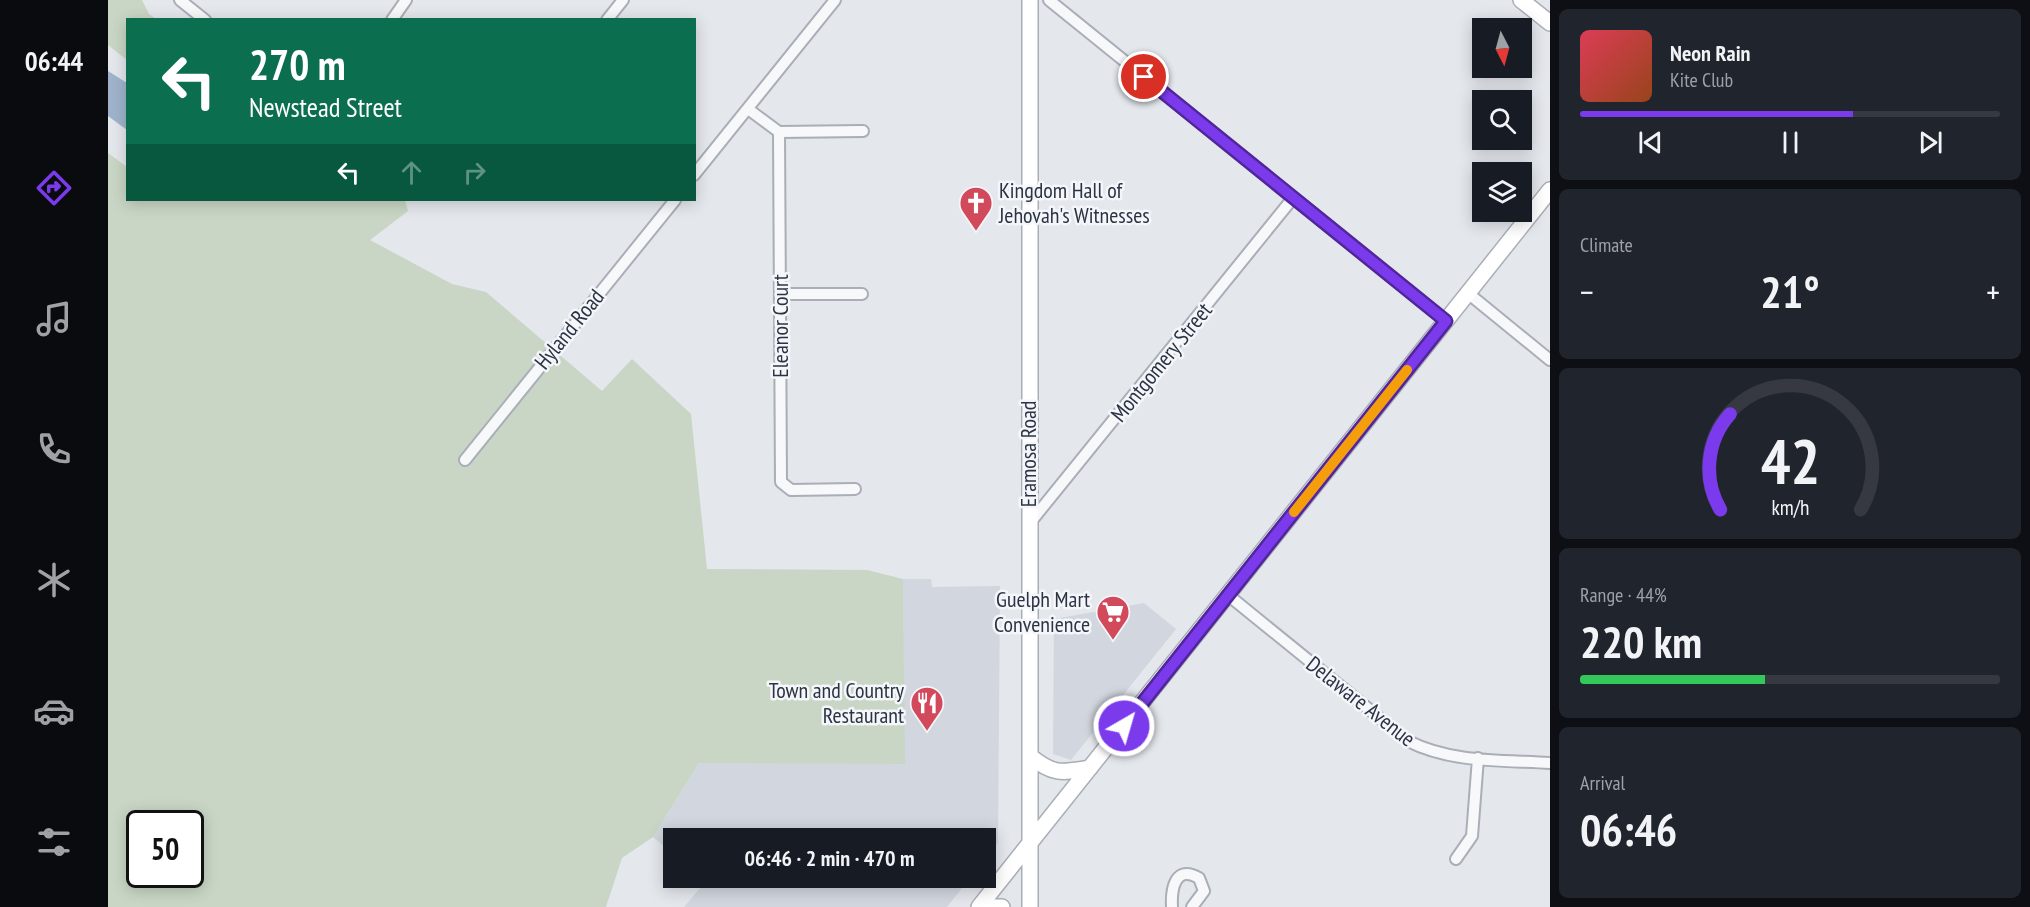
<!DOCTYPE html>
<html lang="en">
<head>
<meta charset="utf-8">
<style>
  :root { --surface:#171b24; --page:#20242c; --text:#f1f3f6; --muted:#9ea1a6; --line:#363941; --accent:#7c3aed }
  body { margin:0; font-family:"PT Sans Narrow",sans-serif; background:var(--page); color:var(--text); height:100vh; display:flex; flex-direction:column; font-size:22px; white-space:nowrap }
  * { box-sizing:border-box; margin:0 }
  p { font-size:20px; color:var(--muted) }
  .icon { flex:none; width:33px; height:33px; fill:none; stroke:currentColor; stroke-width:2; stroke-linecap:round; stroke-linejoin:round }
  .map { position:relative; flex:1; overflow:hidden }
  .drawer { display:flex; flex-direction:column; gap:9px; padding:9px; background:#0d0f14; width:480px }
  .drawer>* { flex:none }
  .hud { position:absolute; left:18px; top:18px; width:570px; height:183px; border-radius:0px; box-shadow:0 3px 15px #0003; background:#0b6e4f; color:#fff; overflow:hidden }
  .needle { width:39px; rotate:174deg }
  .buttons { position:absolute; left:1364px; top:18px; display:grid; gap:12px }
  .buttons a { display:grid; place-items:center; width:60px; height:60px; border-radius:0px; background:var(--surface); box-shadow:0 3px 15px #0003; font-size:30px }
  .speed { position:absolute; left:18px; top:810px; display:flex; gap:12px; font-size:30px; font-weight:700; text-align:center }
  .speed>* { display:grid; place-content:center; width:78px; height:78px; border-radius:50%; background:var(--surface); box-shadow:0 3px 15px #0003; line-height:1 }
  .speed .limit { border:3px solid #111; border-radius:9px; background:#fff; color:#111 }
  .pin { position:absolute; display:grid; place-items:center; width:51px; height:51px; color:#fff; margin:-26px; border:3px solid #fff; border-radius:50%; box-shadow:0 2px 6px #0007 }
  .me { position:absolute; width:66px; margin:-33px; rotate:38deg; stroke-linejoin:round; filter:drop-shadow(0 0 4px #0008) }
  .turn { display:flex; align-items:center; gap:21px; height:126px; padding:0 24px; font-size:27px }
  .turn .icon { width:78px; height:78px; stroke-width:2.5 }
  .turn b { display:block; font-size:42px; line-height:51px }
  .lanes { display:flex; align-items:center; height:57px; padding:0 24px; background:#0003; justify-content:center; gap:30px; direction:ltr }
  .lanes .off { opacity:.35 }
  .big { font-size:45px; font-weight:600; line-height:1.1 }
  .drawer .tile { flex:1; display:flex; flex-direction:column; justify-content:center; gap:9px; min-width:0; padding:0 21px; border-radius:9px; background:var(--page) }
  .drawer .dial { align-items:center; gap:0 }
  .dial svg { height:156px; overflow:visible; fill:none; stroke:var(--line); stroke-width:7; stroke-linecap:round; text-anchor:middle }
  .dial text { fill:var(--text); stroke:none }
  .song { display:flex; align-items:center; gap:18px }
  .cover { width:72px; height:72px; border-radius:9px; background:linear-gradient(135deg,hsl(350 70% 55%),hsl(20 70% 35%)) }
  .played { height:6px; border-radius:3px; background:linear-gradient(90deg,var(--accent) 65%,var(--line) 65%) }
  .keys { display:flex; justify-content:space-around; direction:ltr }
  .heat { display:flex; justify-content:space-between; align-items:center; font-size:33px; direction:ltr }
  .charge { height:9px; border-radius:4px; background:linear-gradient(90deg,#34c759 44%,var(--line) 0) }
  .trip { position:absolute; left:555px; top:828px; width:333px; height:60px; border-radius:0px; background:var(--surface); box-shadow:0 3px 15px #0003; font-weight:600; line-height:60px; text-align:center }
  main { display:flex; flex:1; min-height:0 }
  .tabs { display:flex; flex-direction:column; width:108px; justify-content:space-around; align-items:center; background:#090b0e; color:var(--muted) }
  .tabs .icon { width:42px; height:42px }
  .tabs .current { color:var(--accent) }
  .tabs b { font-size:27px; color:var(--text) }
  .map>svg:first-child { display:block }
  .built { fill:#d2d6de }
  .green { fill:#c9d6c5; fill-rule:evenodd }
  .water { fill:#9fb4cc }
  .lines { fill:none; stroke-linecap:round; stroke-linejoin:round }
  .minor-casing { stroke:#a9aeb7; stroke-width:14 }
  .secondary-casing { stroke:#a9aeb7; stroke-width:18 }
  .minor { stroke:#f7f8fa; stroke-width:10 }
  .secondary { stroke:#fff; stroke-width:15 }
  .route-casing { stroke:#51269a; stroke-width:15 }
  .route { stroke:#7c3aed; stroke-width:10 }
  .slow { stroke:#f59e0b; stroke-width:10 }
  .labels { text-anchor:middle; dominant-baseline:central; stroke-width:5; stroke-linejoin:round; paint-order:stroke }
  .poi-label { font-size:22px; fill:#2b3445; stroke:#f4f6f9; text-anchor:end }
  .street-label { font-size:22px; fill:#2b3445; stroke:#f4f6f9 }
</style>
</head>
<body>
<main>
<nav class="tabs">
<b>06:44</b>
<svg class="icon current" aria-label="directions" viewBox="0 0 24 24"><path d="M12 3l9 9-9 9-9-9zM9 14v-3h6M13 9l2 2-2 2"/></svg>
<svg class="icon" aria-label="music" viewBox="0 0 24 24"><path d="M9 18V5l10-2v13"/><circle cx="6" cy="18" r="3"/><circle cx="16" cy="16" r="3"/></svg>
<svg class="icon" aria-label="phone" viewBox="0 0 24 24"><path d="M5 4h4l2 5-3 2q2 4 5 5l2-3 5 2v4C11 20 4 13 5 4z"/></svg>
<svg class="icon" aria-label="climate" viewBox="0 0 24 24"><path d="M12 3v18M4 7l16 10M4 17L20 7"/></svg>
<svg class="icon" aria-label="car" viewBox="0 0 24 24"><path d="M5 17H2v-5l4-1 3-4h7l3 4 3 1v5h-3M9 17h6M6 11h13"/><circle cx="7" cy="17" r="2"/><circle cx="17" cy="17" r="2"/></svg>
<svg class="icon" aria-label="filters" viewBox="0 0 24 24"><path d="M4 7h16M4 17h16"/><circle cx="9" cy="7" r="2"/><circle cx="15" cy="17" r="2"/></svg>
</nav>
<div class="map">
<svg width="1442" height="907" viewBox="0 0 1442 907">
  <rect width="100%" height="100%" fill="#e4e7ec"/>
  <path class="built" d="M795,579H823L824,587L892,586L890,843L878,858V838H566L565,854L545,837L591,763H796Z
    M1036,603L1068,629L963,760L945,754L946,619Z
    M595,878H862L839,907H576L598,881Z"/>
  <path class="green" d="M0,0H34L41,14L48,19L20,20L19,60L0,45Z
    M0,153L19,167L20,200H297L300,211L262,240L344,284L378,292L494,391L524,359L583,414L599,569L759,570L795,579L797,764L591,763L545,837L514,858L498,907H0ZM32,824H82V874H32Z"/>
  <path class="water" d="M0,71L19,83V130L0,116Z"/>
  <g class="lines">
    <g class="minor-casing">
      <path id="minor" d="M72,0L97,20
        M941,0L1338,321
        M284,20L298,0
        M499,20L515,0
        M640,109L671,132
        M671,132L673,482L683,490L747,489
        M671,132L755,131
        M586,175L727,0
        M672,294H754
        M1361,294L1442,360
        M357,460L567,200
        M921,524L1185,198
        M1120,595L1300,741C1343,763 1394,760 1442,763
        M1348,859L1364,836L1370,758
        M1064,907C1063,889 1067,864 1091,878L1096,891L1084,907"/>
    </g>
    <g class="secondary-casing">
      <path id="secondary" d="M922,0V907
        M1413,0L1442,23
        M922,756C945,775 953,773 982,768
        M871,907L1442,190
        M877,907H894"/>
    </g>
    <use href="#minor" class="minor"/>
    <use href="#secondary" class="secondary"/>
  </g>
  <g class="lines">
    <g class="route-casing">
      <path id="route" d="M1016,726L1338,321L1036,77"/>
    </g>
    <use href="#route" class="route"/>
    <path class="slow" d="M1186,512L1299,370"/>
  </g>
  <defs>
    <g id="church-pin" transform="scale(1.725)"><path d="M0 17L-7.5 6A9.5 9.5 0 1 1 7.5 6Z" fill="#d1495b" stroke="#f4f6f9"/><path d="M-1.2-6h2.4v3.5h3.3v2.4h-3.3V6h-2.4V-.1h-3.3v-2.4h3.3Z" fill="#fff"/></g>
    <g id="supermarket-pin" transform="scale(1.725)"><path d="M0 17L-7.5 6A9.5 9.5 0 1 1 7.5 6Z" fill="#d1495b" stroke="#f4f6f9"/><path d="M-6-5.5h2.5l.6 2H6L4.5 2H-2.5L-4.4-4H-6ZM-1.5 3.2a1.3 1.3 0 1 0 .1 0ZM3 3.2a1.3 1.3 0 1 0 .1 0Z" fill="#fff"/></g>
    <g id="restaurant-pin" transform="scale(1.725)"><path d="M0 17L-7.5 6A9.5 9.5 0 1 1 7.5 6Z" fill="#d1495b" stroke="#f4f6f9"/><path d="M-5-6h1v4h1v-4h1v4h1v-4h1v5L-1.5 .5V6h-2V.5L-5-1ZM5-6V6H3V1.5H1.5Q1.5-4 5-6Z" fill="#fff"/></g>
  </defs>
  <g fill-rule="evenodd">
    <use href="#church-pin" x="868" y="203"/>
    <use href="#supermarket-pin" x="1005" y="612"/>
    <use href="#restaurant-pin" x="819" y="703"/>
  </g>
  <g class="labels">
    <g class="poi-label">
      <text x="891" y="190" text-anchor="start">Kingdom Hall of<tspan x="891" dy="25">Jehovah's Witnesses</tspan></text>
      <text x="982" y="599">Guelph Mart<tspan x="982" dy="25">Convenience</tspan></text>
      <text x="796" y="690">Town and Country<tspan x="796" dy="25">Restaurant</tspan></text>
    </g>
    <g class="street-label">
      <text transform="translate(672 326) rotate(-90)">Eleanor Court</text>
      <text transform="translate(461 329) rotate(-51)">Hyland Road</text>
      <text transform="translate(1053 362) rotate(-51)">Montgomery Street</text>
      <text transform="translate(920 454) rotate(-90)">Eramosa Road</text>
      <text transform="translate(1253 701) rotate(38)">Delaware Avenue</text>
    </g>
  </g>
</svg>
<div class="buttons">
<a><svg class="needle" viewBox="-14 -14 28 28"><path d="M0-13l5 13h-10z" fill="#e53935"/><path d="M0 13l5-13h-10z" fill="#9ea1a6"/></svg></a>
<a><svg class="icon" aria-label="search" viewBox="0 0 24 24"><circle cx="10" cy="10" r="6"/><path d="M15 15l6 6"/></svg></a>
<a><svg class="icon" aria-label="layers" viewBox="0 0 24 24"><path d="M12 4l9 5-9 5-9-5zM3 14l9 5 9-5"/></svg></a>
</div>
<div class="speed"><div class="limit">50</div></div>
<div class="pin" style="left:1036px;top:77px;background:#d93025"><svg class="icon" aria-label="arrive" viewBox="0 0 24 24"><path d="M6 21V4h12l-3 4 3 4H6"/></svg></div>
<svg class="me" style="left:1016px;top:726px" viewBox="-20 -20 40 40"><circle r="17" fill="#7c3aed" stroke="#fff" stroke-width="3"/><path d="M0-11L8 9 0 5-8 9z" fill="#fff"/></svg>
<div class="trip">06:46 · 2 min · 470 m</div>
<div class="hud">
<div class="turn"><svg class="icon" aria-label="left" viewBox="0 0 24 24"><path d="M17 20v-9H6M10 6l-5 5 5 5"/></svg><div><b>270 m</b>Newstead Street</div></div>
<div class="lanes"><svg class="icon" aria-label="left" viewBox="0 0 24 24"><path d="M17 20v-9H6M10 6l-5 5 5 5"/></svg><svg class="icon off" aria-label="ahead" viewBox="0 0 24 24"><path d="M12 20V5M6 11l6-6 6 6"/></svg><svg class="icon off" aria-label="right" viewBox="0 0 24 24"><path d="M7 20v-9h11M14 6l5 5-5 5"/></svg></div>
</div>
</div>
<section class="drawer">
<div class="tile">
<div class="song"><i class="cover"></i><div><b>Neon Rain</b><p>Kite Club</p></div></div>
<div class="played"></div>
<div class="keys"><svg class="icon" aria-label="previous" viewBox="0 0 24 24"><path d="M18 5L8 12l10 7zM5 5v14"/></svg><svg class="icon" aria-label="pause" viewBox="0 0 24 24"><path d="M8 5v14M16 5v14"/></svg><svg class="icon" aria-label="next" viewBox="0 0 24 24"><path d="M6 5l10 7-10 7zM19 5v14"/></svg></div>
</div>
<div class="tile"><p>Climate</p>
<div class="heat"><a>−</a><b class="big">21°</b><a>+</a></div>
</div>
<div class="tile dial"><svg viewBox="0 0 100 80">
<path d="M14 69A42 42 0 1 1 86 69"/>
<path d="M14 69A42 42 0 0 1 19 20" stroke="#7c3aed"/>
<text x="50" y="56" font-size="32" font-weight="700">42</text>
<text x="50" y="72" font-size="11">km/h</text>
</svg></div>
<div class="tile"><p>Range · 44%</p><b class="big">220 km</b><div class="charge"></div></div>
<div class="tile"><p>Arrival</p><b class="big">06:46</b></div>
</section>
</main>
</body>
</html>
